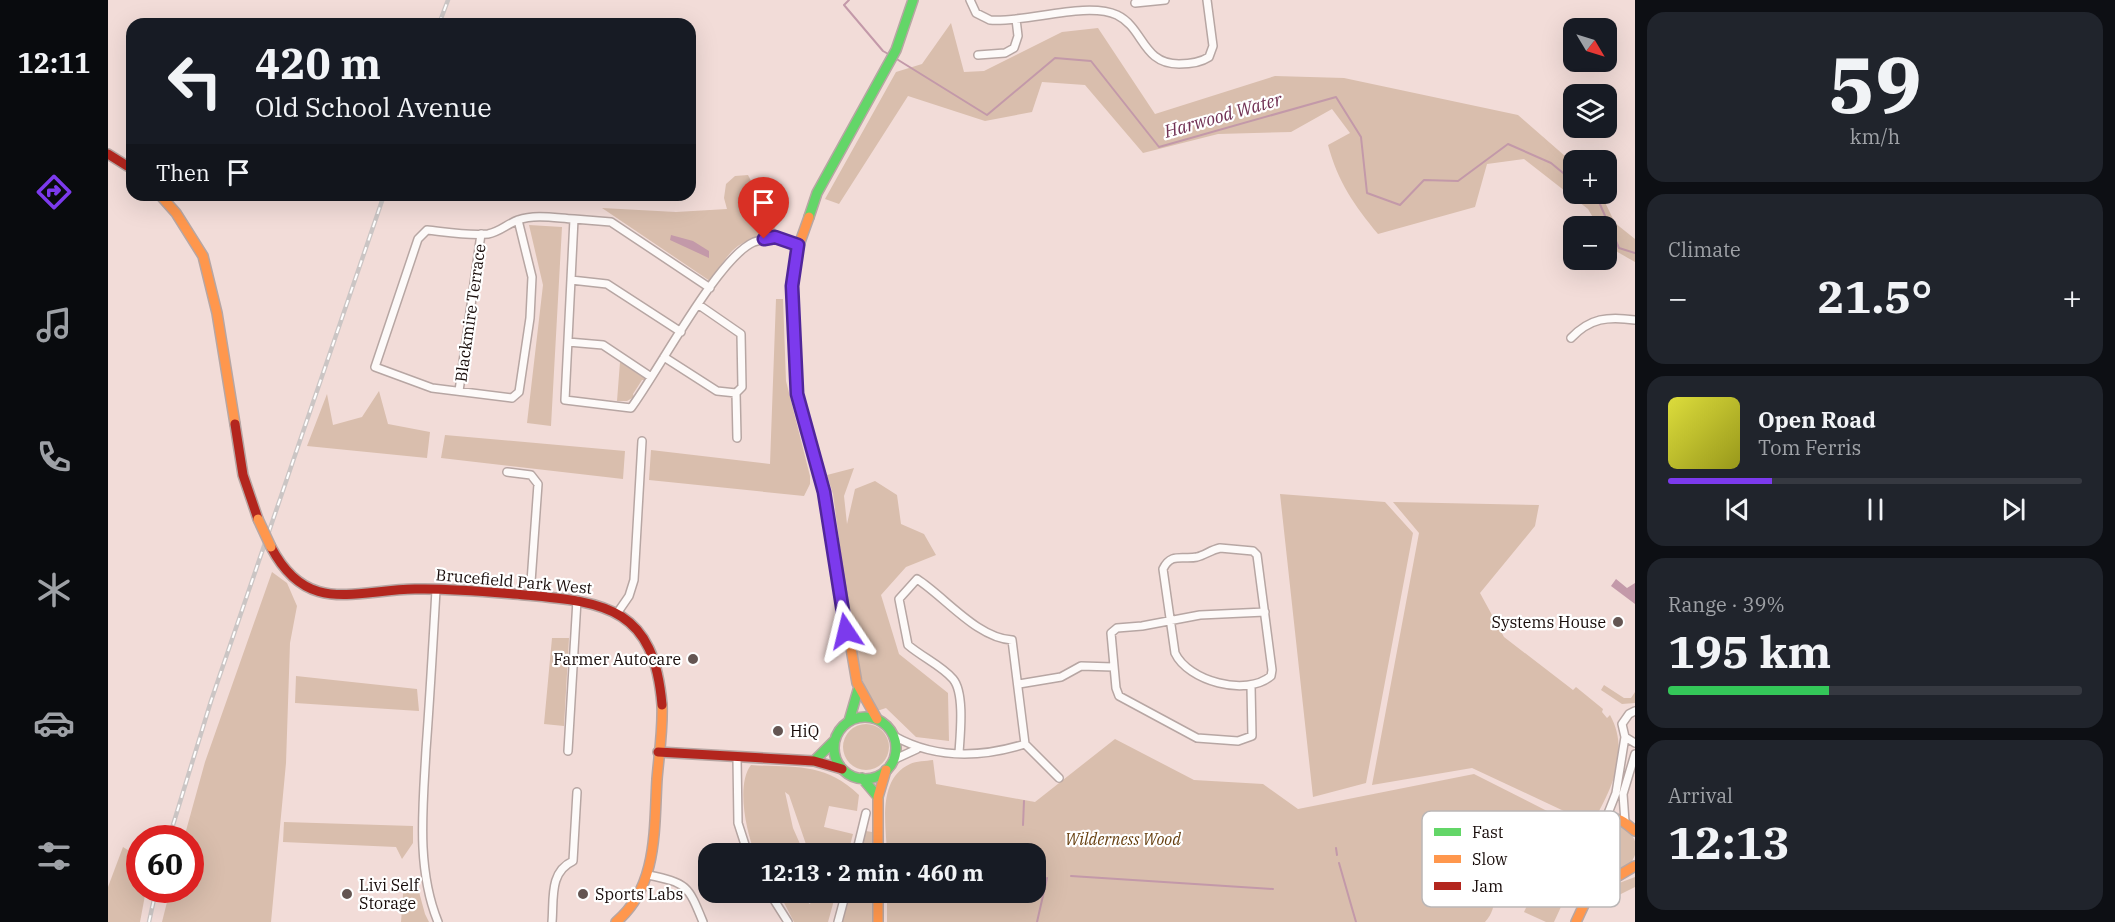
<!DOCTYPE html>
<html lang="en">
<head>
<meta charset="utf-8">
<style>
  :root { --surface:#171b24; --page:#20242c; --text:#f1f3f6; --muted:#9ea1a6; --line:#363941; --accent:#7c3aed }
  body { margin:0; font-family:"IBM Plex Serif",serif; background:var(--page); color:var(--text); height:100vh; display:flex; flex-direction:column; font-size:22px; white-space:nowrap }
  * { box-sizing:border-box; margin:0 }
  p { font-size:20px; color:var(--muted) }
  .icon { flex:none; width:33px; height:33px; fill:none; stroke:currentColor; stroke-width:2; stroke-linecap:round; stroke-linejoin:round }
  .map { position:relative; flex:1; overflow:hidden }
  .details { display:flex; flex-direction:column; gap:12px; padding:12px; background:#0d0f14; width:480px }
  .details>* { flex:none }
  .top-card { position:absolute; left:18px; top:18px; width:570px; height:183px; border-radius:18px; box-shadow:0 6px 24px #0002; background:#171b24; color:var(--text); overflow:hidden }
  .needle { width:39px; rotate:128deg }
  .fabs { position:absolute; left:1455px; top:18px; display:grid; gap:12px }
  .fabs a { display:grid; place-items:center; width:54px; height:54px; border-radius:12px; background:var(--surface); box-shadow:0 6px 24px #0002; font-size:30px }
  .speed { position:absolute; left:18px; top:825px; display:flex; gap:12px; font-size:30px; font-weight:700; text-align:center }
  .speed>* { display:grid; place-content:center; width:78px; height:78px; border-radius:50%; background:var(--surface); box-shadow:0 6px 24px #0002; line-height:1 }
  .speed .limit { border:9px solid #d22; background:#fff; color:#111 }
  .pin { position:absolute; display:grid; place-items:center; width:51px; height:51px; color:#fff; margin:-62px -26px; border-radius:50% 50% 50% 0; rotate:-45deg; box-shadow:0 0 6px #0007 }
  .pin .icon { rotate:45deg }
  .me { position:absolute; width:66px; margin:-33px; rotate:350deg; stroke-linejoin:round; filter:drop-shadow(0 0 4px #0008) }
  .turn { display:flex; align-items:center; gap:21px; height:126px; padding:0 30px; font-size:27px }
  .turn .icon { width:78px; height:78px; stroke-width:2.5 }
  .turn b { display:block; font-size:42px; line-height:51px }
  .then { display:flex; align-items:center; height:57px; padding:0 30px; background:#0003; gap:12px; font-size:22px }
  .big { font-size:45px; font-weight:800; line-height:1.1 }
  .details .card { flex:1; display:flex; flex-direction:column; justify-content:center; gap:9px; min-width:0; padding:0 21px; border-radius:18px; background:var(--page) }
  .details .dial { align-items:center; gap:0 }
  .dial b { font-size:78px; line-height:1 }
  .song { display:flex; align-items:center; gap:18px }
  .cover { width:72px; height:72px; border-radius:9px; background:linear-gradient(135deg,hsl(60 70% 55%),hsl(60 70% 35%)) }
  .played { height:6px; border-radius:3px; background:linear-gradient(90deg,var(--accent) 25%,var(--line) 25%) }
  .keys { display:flex; justify-content:space-around; direction:ltr }
  .heat { display:flex; justify-content:space-between; align-items:center; font-size:33px; direction:ltr }
  .charge { height:9px; border-radius:4px; background:linear-gradient(90deg,#34c759 39%,var(--line) 0) }
  .trip { position:absolute; left:590px; top:843px; width:348px; height:60px; border-radius:18px; background:var(--surface); box-shadow:0 6px 24px #0002; font-weight:800; line-height:60px; text-align:center }
  main { display:flex; flex:1; min-height:0 }
  .dock { display:flex; flex-direction:column; width:108px; justify-content:space-around; align-items:center; background:#090b0e; color:var(--muted) }
  .dock .icon { width:42px; height:42px }
  .dock .selected { color:var(--accent) }
  .dock b { font-size:27px; color:var(--text) }
  .map>svg:first-child { display:block }
  .green { fill:#d9bead }
  .water { fill:#c399a9 }
  .lines { fill:none; stroke-linecap:round; stroke-linejoin:round }
  .stream { stroke:#c399a9; stroke-width:2 }
  .street-casing { stroke:#b7a6a3; stroke-width:10 }
  .fast-casing { stroke:#b7a6a3; stroke-width:12 }
  .slow-casing { stroke:#b7a6a3; stroke-width:12 }
  .jam-casing { stroke:#b7a6a3; stroke-width:12 }
  .street { stroke:#fdfaf9; stroke-width:7 }
  .fast { stroke:#63d668; stroke-width:9 }
  .slow { stroke:#ff974d; stroke-width:9 }
  .jam { stroke:#b3261e; stroke-width:9 }
  .rail-casing { stroke:#cbc5c4; stroke-width:4.5 }
  .rail { stroke:#fff; stroke-width:2; stroke-dasharray:7; stroke-linecap:butt }
  .slow-bridge-casing { stroke:#b7a6a3; stroke-width:12; stroke-linecap:butt }
  .slow-bridge { stroke:#ff974d; stroke-width:9 }
  .route-casing { stroke:#51269a; stroke-width:15 }
  .route { stroke:#7c3aed; stroke-width:10 }
  .poi-dot { fill:#645552; stroke:#fff; stroke-width:2 }
  .labels { text-anchor:middle; dominant-baseline:central; stroke-width:4.5; stroke-linejoin:round; paint-order:stroke }
  .street-label { font-size:16px; fill:#180c0a; stroke:#fff }
  .poi-label { font-size:16px; fill:#180c0a; stroke:#fff; text-anchor:start }
  .park-label { font-size:16px; font-style:italic; fill:#684112; stroke:#fff }
  .water-label { font-size:18px; font-style:italic; fill:#713154; stroke:#fff }
  .key { fill:#fff; stroke:#bab6b6; stroke-width:1.5 }
  .key-label { font-size:16px; fill:#180c0a }
</style>
</head>
<body>
<main>
<nav class="dock">
<b>12:11</b>
<svg class="icon selected" aria-label="directions" viewBox="0 0 24 24"><path d="M12 3l9 9-9 9-9-9zM9 14v-3h6M13 9l2 2-2 2"/></svg>
<svg class="icon" aria-label="music" viewBox="0 0 24 24"><path d="M9 18V5l10-2v13"/><circle cx="6" cy="18" r="3"/><circle cx="16" cy="16" r="3"/></svg>
<svg class="icon" aria-label="phone" viewBox="0 0 24 24"><path d="M5 4h4l2 5-3 2q2 4 5 5l2-3 5 2v4C11 20 4 13 5 4z"/></svg>
<svg class="icon" aria-label="climate" viewBox="0 0 24 24"><path d="M12 3v18M4 7l16 10M4 17L20 7"/></svg>
<svg class="icon" aria-label="car" viewBox="0 0 24 24"><path d="M5 17H2v-5l4-1 3-4h7l3 4 3 1v5h-3M9 17h6M6 11h13"/><circle cx="7" cy="17" r="2"/><circle cx="17" cy="17" r="2"/></svg>
<svg class="icon" aria-label="filters" viewBox="0 0 24 24"><path d="M4 7h16M4 17h16"/><circle cx="9" cy="7" r="2"/><circle cx="15" cy="17" r="2"/></svg>
</nav>
<div class="map">
<svg width="1527" height="922" viewBox="0 0 1527 922">
  <rect width="100%" height="100%" fill="#f2dcd8"/>
  <path class="green" d="M843,23L856,72L876,71L954,32L990,28L1047,114L1167,76L1236,78L1410,115L1465,163L1466,194H1493L1507,223L1527,239V262C1509,251 1498,250 1498,226H1490L1480,209L1416,159L1379,164L1367,207L1270,234C1246,205 1230,182 1220,145L1242,133L1224,109L1183,132L1110,134L1035,153L977,85L934,82L924,112L877,121L800,96L731,204L717,199L788,72L814,64Z
    M640,175L670,234C628,240 626,246 602,281L494,208L568,212L619,209L616,198L618,184L627,176Z
    M421,225L454,227L443,426L419,423L435,285Z
    M668,299H675L678,381L702,476V484L696,496L541,480L543,450L662,464Z
    M512,362L533,376H537L538,380H534L525,394L526,397L519,401H509Z
    M271,391L280,424L322,432L319,458L199,446L219,394L225,425L254,417Z
    M337,435L517,451L515,479L333,458Z
    M746,468L736,496L739,524L747,489L767,481L789,495L793,524L816,534L828,555L798,567L773,595L791,654L840,693L841,741L808,737L778,708L769,711L759,693L747,659L725,494L719,475Z
    M1172,494L1277,502L1305,533L1258,783L1205,797Z
    M1285,502L1431,505L1427,526L1372,593L1396,637L1465,690L1468,687L1495,709L1494,712L1499,718L1502,715C1520,747 1507,782 1491,811L1468,817L1456,816L1458,812L1364,768L1264,785L1311,533Z
    M164,572L179,583L189,606L182,643L178,763L163,922H54L62,890H82V838H76L97,762Z
    M444,638H461L456,726L436,724Z
    M188,676L309,689L311,711L187,703Z
    M1496,685L1516,698H1523L1527,692V703L1514,704L1493,690Z
    M735 747a23 23 0 1 1 46 0a23 23 0 1 1-46 0Z
    M1007,739L1086,780L1155,784L1190,809L1366,774L1443,813L1393,866C1384,884 1392,907 1377,922H779V893L927,892V854L779,853C778,825 769,779 802,764C808,761 818,761 825,760L828,784L927,802Z
    M643,765C688,768 716,762 751,795L749,811L721,806L716,827L745,834L740,853H701L681,795L677,792L685,828L696,853H647C638,832 628,784 643,765Z
    M176,822L305,826V843L294,859L288,847L175,842Z
    M1482 848a23 23 0 1 1 46 0a23 23 0 1 1-46 0Z
    M758,831L764,832V853L751,854Z
    M15,847L31,857L32,890H38L32,922H0V887Z
    M1441,860L1469,872L1446,922H1438L1416,912Z
    M1527,877V887L1507,897L1495,907L1490,898L1506,885Z
    M296,881H308L317,914L321,922H293Z
    M671,893H699L701,904L705,902L704,893H728L720,922H686Z
    M740,893H765L766,922H731Z"/>
  <path class="water" d="M563,235L585,241L601,251V258L562,240Z
    M1508,579L1519,588L1527,583V604L1503,586Z"/>
  <g class="lines">
    <path class="stream" d="M741,0L736,5L775,51L782,55
      M787,58L879,115L947,58L983,61L1051,147L1228,97L1253,137L1259,193L1292,205L1316,180L1350,181L1400,144L1443,163L1466,182
      M1480,194L1491,202L1511,248L1527,253
      M915,825L916,801
      M1228,848L1229,855
      M1231,863L1248,922
      M963,876L1165,889
      M929,922L939,878"/>
    <g class="street-casing">
      <path id="street" d="M862,0L868,13L882,20C918,23 978,1 1009,15C1036,28 1034,64 1071,64C1082,64 1092,63 1101,57L1105,46L1099,0
        M1027,3L1057,0
        M870,55L897,53L906,48L910,36L908,19
        M410,220L424,277L422,318L411,392L404,398L324,388L267,367L310,239L319,230C338,232 361,236 380,234C392,232 399,224 410,220C428,214 447,218 466,219
        M463,280L499,284L573,332
        M602,288L503,222L466,219L457,400L523,408C550,372 610,257 646,242C663,236 674,240 691,245
        M1463,338C1482,318 1500,316 1527,320
        M460,342L495,345L543,377
        M556,357L609,391L628,393L634,387L633,334L591,305
        M351,391L373,234
        M628,393L629,438
        M399,472L423,475L430,484L422,596
        M1112,548L1145,551L1149,555L1164,670L1163,676C1138,697 1080,681 1067,653L1055,569C1063,552 1075,560 1089,557C1097,555 1103,550 1112,548Z
        M328,590C325,643 322,696 318,750C315,807 308,868 330,922
        M510,612L521,596L526,580L534,441
        M911,684L953,677L973,666L1005,667
        M1143,686L1144,736L1130,741L1089,738L1011,696L1008,688L1003,633L1009,628L1034,626L1092,615L1157,612
        M1527,711L1521,714L1514,724L1517,737L1527,743
        M786,736C827,759 872,758 917,744L904,640C869,638 837,597 809,579L791,599L800,645C814,657 834,666 845,679C857,693 852,736 851,753
        M917,744L951,778
        M460,751L469,600
        M629,758L630,823L640,854
        M785,760L809,749
        M1497,821L1508,793L1517,737
        M1517,822L1515,794L1527,754
        M748,854L758,813
        M540,875C579,883 580,885 595,922
        M661,892L680,922
        M444,922C446,899 441,872 465,861L469,792
        M730,922L738,892"/>
    </g>
    <g class="fast-casing">
      <path id="fast" d="M701,217L709,193L788,50L805,0
        M726 748a31 31 0 1 1 62 0a31 31 0 1 1-62 0Z
        M741,721L750,690
        M706,761L727,740
        M754,778L770,797"/>
    </g>
    <g class="slow-casing">
      <path id="slow" d="M52,195L68,213L95,256L109,313L127,424
        M701,217L691,245L684,286L689,394L716,492L749,683L769,719
        M1527,831C1523,828 1517,822 1512,820C1484,812 1464,860 1491,873C1497,875 1504,875 1510,876L1527,866
        M770,854V797L778,770
        M770,892V922
        M508,922C550,887 546,829 549,779C551,755 555,729 554,705
        M1468,922L1481,894L1485,868"/>
    </g>
    <g class="jam-casing">
      <path id="jam" d="M0,154L24,169
        M127,424L135,475L150,519
        M163,547C199,616 247,590 307,589C344,588 381,592 417,595C500,602 546,609 554,705
        M550,752L706,761L734,769"/>
    </g>
    <use href="#street" class="street"/>
    <use href="#fast" class="fast"/>
    <use href="#slow" class="slow"/>
    <use href="#jam" class="jam"/>
    <g class="rail-casing">
      <path id="rail" d="M331,24L340,0
        M61,838L103,701L276,195
        M41,922L48,890"/>
    </g>
    <use href="#rail" class="rail"/>
    <g class="slow-bridge-casing">
      <path id="slow-bridge" d="M150,519L163,547"/>
    </g>
    <use href="#slow-bridge" class="slow-bridge"/>
  </g>
  <g class="lines">
    <g class="route-casing">
      <path id="route" d="M656,239L667,237L690,245L684,286L689,394L716,492L738,631"/>
    </g>
    <use href="#route" class="route"/>
  </g>
  <g class="poi-dot">
    <circle cx="1510" cy="622" r="6"/>
    <circle cx="585" cy="659" r="6"/>
    <circle cx="670" cy="731" r="6"/>
    <circle cx="239" cy="894" r="6"/>
    <circle cx="475" cy="894" r="6"/>
  </g>
  <g class="labels">
    <g class="street-label">
      <text transform="translate(362 313) rotate(-82)">Blackmire Terrace</text>
      <text transform="translate(406 581) rotate(5)">Brucefield Park West</text>
    </g>
    <g class="poi-label">
      <text x="1498" y="622" text-anchor="end">Systems House</text>
      <text x="573" y="659" text-anchor="end">Farmer Autocare</text>
      <text x="682" y="731">HiQ</text>
      <text x="251" y="885">Livi Self<tspan x="251" dy="18">Storage</tspan></text>
      <text x="487" y="894">Sports Labs</text>
    </g>
    <g class="park-label">
      <text x="1015" y="839">Wilderness Wood</text>
    </g>
    <g class="water-label">
      <text transform="translate(1115 115) rotate(-16)">Harwood Water</text>
    </g>
  </g>
  <rect x="1314" y="811" width="198" height="96" rx="9" class="key"/>
  <rect x="1326" y="828" width="27" height="8" fill="#63d668"/>
  <rect x="1326" y="855" width="27" height="8" fill="#ff974d"/>
  <rect x="1326" y="882" width="27" height="8" fill="#b3261e"/>
  <g class="key-label">
    <text x="1364" y="838">Fast</text>
    <text x="1364" y="865">Slow</text>
    <text x="1364" y="892">Jam</text>
  </g>
</svg>
<div class="fabs">
<a><svg class="needle" viewBox="-14 -14 28 28"><path d="M0-13l5 13h-10z" fill="#e53935"/><path d="M0 13l5-13h-10z" fill="#9ea1a6"/></svg></a>
<a><svg class="icon" aria-label="layers" viewBox="0 0 24 24"><path d="M12 4l9 5-9 5-9-5zM3 14l9 5 9-5"/></svg></a>
<a>+</a>
<a>−</a>
</div>
<div class="speed"><div class="limit">60</div></div>
<div class="pin" style="left:656px;top:239px;background:#d93025"><svg class="icon" aria-label="arrive" viewBox="0 0 24 24"><path d="M6 21V4h12l-3 4 3 4H6"/></svg></div>
<svg class="me" style="left:738px;top:631px" viewBox="-20 -20 40 40"><path d="M0-17L14 15 0 8-14 15z" fill="#7c3aed" stroke="#fff" stroke-width="4"/></svg>
<div class="trip">12:13 · 2 min · 460 m</div>
<div class="top-card">
<div class="turn"><svg class="icon" aria-label="left" viewBox="0 0 24 24"><path d="M17 20v-9H6M10 6l-5 5 5 5"/></svg><div><b>420 m</b>Old School Avenue</div></div>
<div class="then">Then<svg class="icon" aria-label="arrive" viewBox="0 0 24 24"><path d="M6 21V4h12l-3 4 3 4H6"/></svg></div>
</div>
</div>
<section class="details">
<div class="card dial"><b>59</b><p>km/h</p></div>
<div class="card"><p>Climate</p>
<div class="heat"><a>−</a><b class="big">21.5°</b><a>+</a></div>
</div>
<div class="card">
<div class="song"><i class="cover"></i><div><b>Open Road</b><p>Tom Ferris</p></div></div>
<div class="played"></div>
<div class="keys"><svg class="icon" aria-label="previous" viewBox="0 0 24 24"><path d="M18 5L8 12l10 7zM5 5v14"/></svg><svg class="icon" aria-label="pause" viewBox="0 0 24 24"><path d="M8 5v14M16 5v14"/></svg><svg class="icon" aria-label="next" viewBox="0 0 24 24"><path d="M6 5l10 7-10 7zM19 5v14"/></svg></div>
</div>
<div class="card"><p>Range · 39%</p><b class="big">195 km</b><div class="charge"></div></div>
<div class="card"><p>Arrival</p><b class="big">12:13</b></div>
</section>
</main>
</body>
</html>
